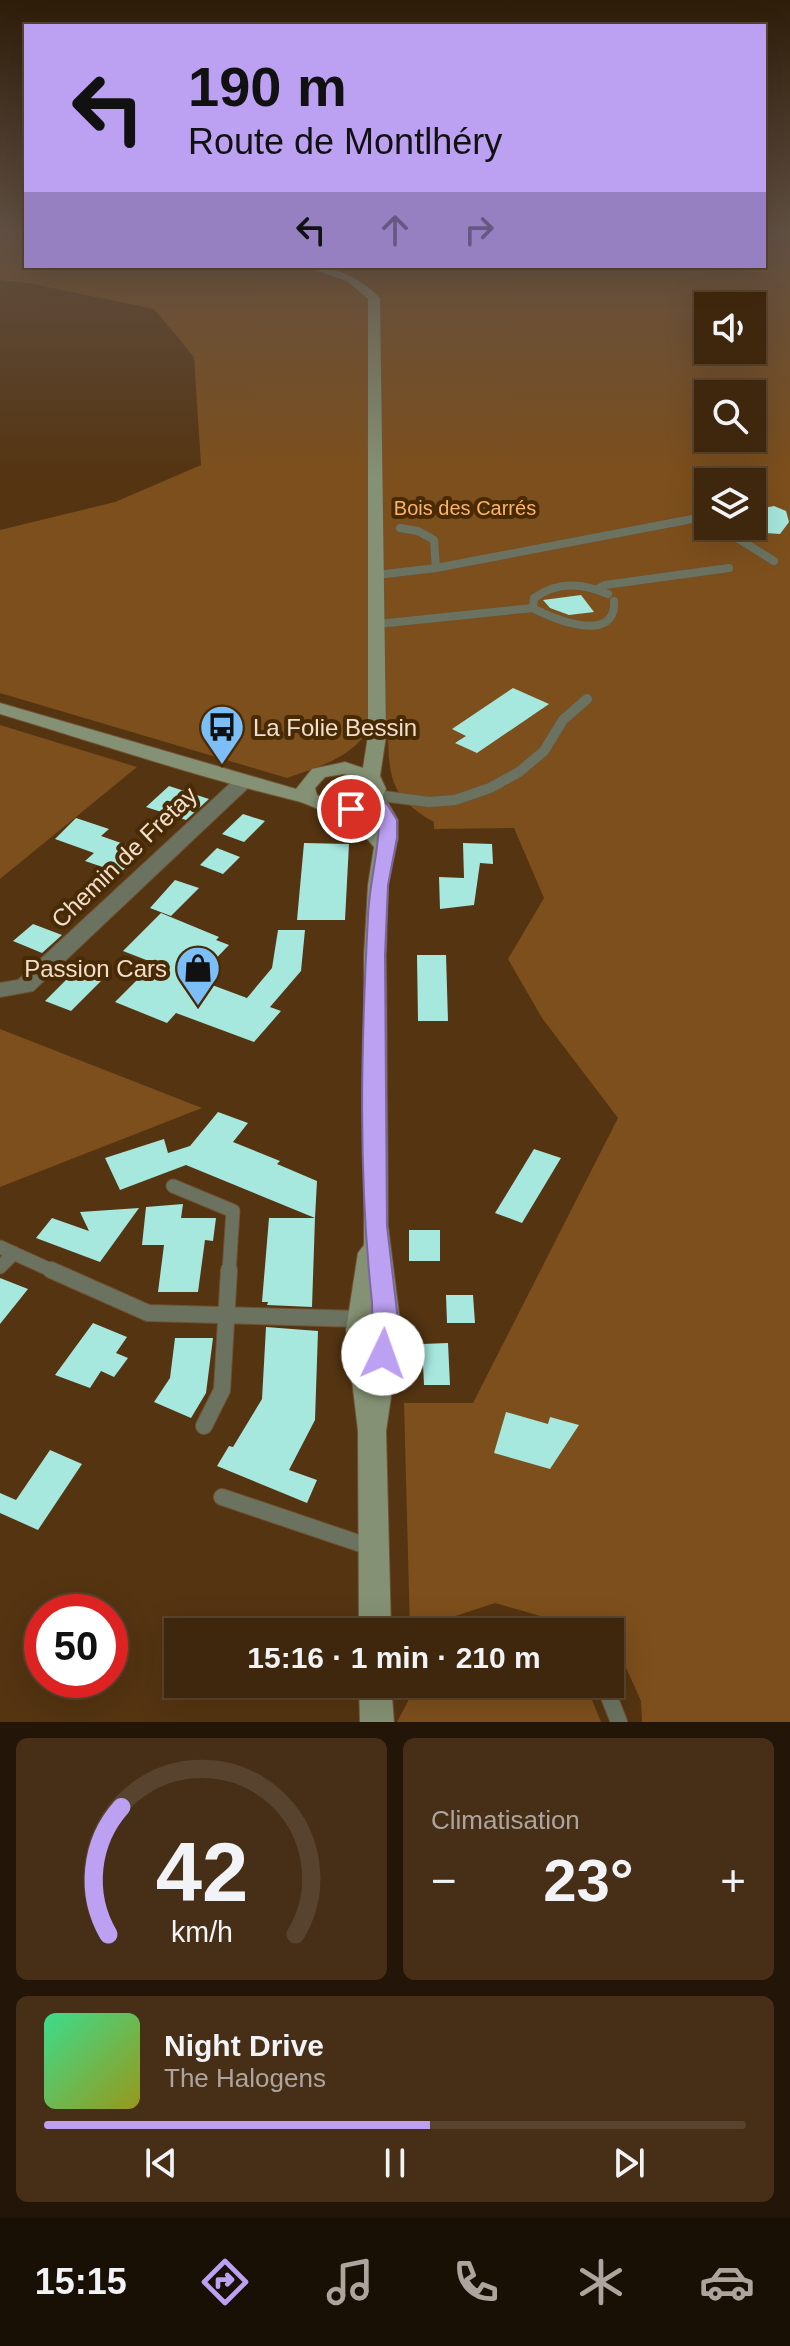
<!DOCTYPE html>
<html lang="fr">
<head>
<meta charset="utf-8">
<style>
  :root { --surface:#3f270d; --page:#462f16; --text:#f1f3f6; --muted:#ada59d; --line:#58442e; --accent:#bca0f2 }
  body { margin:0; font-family:Arial,sans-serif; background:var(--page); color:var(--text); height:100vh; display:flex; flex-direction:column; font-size:30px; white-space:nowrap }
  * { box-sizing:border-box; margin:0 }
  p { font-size:26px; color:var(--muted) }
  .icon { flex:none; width:44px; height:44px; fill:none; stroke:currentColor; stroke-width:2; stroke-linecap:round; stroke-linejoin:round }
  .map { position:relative; height:1722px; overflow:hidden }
  .sheet { display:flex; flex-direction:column; gap:16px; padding:16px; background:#231507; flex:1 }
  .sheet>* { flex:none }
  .top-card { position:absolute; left:24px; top:24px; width:742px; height:244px; border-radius:0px; box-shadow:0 8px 32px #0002,0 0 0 2px var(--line); background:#bca0f2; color:#111; overflow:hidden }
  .fabs { position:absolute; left:694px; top:292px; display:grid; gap:16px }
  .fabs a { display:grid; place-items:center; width:72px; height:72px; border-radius:0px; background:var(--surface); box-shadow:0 8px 32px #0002,0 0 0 2px var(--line); font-size:40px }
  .speed { position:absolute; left:24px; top:1594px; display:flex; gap:16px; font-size:40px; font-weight:700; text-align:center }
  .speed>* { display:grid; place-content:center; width:104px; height:104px; border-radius:50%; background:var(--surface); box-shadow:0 8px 32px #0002,0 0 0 2px var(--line); line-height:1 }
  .speed .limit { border:12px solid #d22; background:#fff; color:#111 }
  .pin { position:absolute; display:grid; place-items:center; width:68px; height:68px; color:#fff; margin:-34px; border:4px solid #fff; border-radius:50%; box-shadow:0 2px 8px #0007 }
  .me { position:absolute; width:88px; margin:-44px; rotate:3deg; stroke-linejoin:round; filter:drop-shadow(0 0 6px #0008) }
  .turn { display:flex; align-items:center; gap:28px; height:168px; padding:0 32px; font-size:36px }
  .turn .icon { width:104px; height:104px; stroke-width:2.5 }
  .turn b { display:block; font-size:56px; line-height:68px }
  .lanes { display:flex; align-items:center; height:76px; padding:0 32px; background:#0003; justify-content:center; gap:40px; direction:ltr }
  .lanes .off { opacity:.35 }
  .big { font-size:60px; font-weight:700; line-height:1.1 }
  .sheet .card { flex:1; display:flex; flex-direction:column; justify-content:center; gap:12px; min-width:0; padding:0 28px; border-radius:12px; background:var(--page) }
  .sheet .dial { align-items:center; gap:0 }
  .dial svg { height:208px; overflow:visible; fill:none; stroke:var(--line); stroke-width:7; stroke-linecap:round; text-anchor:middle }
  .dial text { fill:var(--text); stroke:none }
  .song { display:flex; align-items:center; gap:24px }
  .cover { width:96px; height:96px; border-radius:12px; background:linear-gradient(135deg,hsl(150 70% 55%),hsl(60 70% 35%)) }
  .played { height:8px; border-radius:4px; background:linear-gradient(90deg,var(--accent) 55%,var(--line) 55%) }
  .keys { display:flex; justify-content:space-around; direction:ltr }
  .heat { display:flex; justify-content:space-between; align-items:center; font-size:44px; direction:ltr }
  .sheet .tiles { flex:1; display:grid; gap:16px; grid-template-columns:1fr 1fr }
  .card:last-child { grid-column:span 2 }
  .trip { position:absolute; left:164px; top:1618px; width:460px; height:80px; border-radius:0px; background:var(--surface); box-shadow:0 8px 32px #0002,0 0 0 2px var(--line); font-weight:700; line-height:80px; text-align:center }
  .tab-bar { display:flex; height:128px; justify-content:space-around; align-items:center; background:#191005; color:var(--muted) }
  .tab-bar .icon { width:56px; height:56px }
  .tab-bar .selected { color:var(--accent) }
  .tab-bar b { font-size:36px; color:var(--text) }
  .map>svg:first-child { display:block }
  .green { fill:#7d4f1c; fill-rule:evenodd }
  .building { fill:#a6e7de }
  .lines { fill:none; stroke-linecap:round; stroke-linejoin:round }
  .service-far3-casing { stroke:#705332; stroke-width:9 }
  .service-far2-casing { stroke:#705332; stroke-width:12 }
  .service-far1-casing { stroke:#705332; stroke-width:15 }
  .service-casing { stroke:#705332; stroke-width:18 }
  .minor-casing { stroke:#705332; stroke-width:2 }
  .secondary-casing { stroke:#705332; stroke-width:2 }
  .service-far3 { stroke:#6b7360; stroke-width:8 }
  .service-far2 { stroke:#6b7360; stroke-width:10 }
  .service-far1 { stroke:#6b7360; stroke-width:13 }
  .service { stroke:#6b7360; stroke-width:16 }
  .minor { fill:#6b7360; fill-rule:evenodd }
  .secondary { fill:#859174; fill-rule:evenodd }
  .route { fill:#bca0f2; stroke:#7a689d; stroke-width:2 }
  .labels { text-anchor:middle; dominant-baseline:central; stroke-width:8; stroke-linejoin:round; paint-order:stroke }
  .far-park-label { font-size:20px; fill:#feb467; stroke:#482a05 }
  .poi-label { font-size:24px; fill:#f1decb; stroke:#482a05; text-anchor:start }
  .street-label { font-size:24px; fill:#f1decb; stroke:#482a05 }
</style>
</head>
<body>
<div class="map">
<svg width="790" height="1722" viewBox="0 0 790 1722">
  <rect width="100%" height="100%" fill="#543411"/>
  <path class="green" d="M0,236H26V266H764V236H790V1722H642L641,1701L610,1632H597L495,1603L410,1631L404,1403H473L618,1118L542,1018L508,959L544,898L514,828L434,829V822C393,799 389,781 388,737L365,735C346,760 315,768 287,778L0,693V530L115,502L201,465L194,357L154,309L28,283L0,280ZM708,306H752V350H708ZM708,394H752V438H708ZM708,482H752V526H708Z
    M0,725L137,767L0,879Z
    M0,1029L202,1108L0,1187Z
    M417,1684H581L588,1690L601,1722H397Z"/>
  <path class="building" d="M752,499L764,508L774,506L786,511L789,522L780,534L752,532Z
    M581,595L594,612L569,615L550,608L543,600Z
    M513,688L549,704L477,753L455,743L466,736L452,729Z
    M169,786L209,799L186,820L146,807Z
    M243,814L265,821L244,842L222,834Z
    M76,818L109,829L101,836L144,851L120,873L85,861L94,853L55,839Z
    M304,843L349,844L345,920H297Z
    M463,843L492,844L493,864L480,863L474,905L440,909L439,877L464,878Z
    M217,848L240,857L223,874L200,865Z
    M175,880L199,888L171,916L150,908Z
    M161,913L219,937L216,940L229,945L196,979L247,998L272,968L278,930H305L301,971L270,1007L281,1011L254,1042L176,1013L167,1023L115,1002L154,963L123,951Z
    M33,924L62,935L42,953L13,941Z
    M417,955H446L448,1021H418Z
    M76,970L102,980L71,1011L45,1001Z
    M218,1112L248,1123L233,1142L280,1161L277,1164L317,1181L315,1218L186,1165L120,1190L105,1158L164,1139L168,1153L190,1146Z
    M534,1149L561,1158L522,1223L495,1213Z
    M183,1204L181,1218H216L213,1241L205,1240L198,1292H158L164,1245H142L146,1207Z
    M139,1208L100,1262L36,1238L52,1218L89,1231L80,1212Z
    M269,1218H315L312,1307L267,1305L268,1302H262Z
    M409,1230H440V1261H409Z
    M0,1278L28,1289L0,1324Z
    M446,1295H473L475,1323H447Z
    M93,1323L127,1337L116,1353L128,1358L114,1377L101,1371L90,1388L55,1375Z
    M266,1327L318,1331L315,1420L289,1470L317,1480L307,1503L217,1466L229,1446L233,1447L262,1399Z
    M175,1338H213L206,1393L191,1418L154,1402L170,1378Z
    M448,1343L450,1385H424L422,1344Z
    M506,1412L548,1424L550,1417L579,1425L550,1469L494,1453Z
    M50,1450L82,1464L38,1530L0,1513V1493L16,1500Z"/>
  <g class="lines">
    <g class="service-far3-casing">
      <path id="service-far3" d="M718,526L774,561
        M400,528L418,531L434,540L436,568
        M377,575L436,568L708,516
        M597,589L605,585L729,568
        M608,594C582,583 558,581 534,598L533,608C552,619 617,645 614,601
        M378,624L533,608"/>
    </g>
    <g class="service-far2-casing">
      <path id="service-far2" d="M375,795L429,802L455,800L490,788L519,772L544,751L563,720L587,699"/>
    </g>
    <g class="service-far1-casing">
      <path id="service-far1" d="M173,1186L233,1211L229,1272
        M0,1247L55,1272
        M0,1267L14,1253"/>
    </g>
    <g class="service-casing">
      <path id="service" d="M51,1270L148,1313L361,1319
        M204,1426L222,1390L229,1270
        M222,1497L373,1548
        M467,1632L510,1626L538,1632
        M604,1684L619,1722"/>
    </g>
    <g class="minor-casing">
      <path id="minor" d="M243,776L252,782L250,786L33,991L0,997V983L18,980L236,778Z"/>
    </g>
    <g class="secondary-casing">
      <path id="secondary" d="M303,266C333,266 359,276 380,298L386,736L380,776L386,789L381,799L388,803L398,820V838L388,885L386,955L388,1226L401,1329L386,1431L391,1632H359L358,1431L346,1330L358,1253L364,1245V955L368,885L374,847L345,813C324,816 312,804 293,800C194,776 97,743 0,714V703L296,789L312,769L345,762L363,768L368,736V299L347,281ZM344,774L363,780L366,793C350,806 335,803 317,795L315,788L325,777ZM370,809L378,820V828L364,811Z
        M359,1684H391L394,1722H360Z"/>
    </g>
    <use href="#service-far3" class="service-far3"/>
    <use href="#service-far2" class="service-far2"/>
    <use href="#service-far1" class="service-far1"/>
    <use href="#service" class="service"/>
    <use href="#minor" class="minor"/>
    <use href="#secondary" class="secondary"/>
  </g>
  <linearGradient id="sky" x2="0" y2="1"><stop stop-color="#2e1d09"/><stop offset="0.49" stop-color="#615043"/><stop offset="1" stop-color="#615043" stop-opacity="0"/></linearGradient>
  <rect width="790" height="477" fill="url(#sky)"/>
  <path class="route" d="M370,796L387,804L397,820V838L388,885L385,955L387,1226L399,1329L392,1362L383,1365L374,1362C370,1353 373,1317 372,1302C358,1175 361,1044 368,917C369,884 379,852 379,820L369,808L351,814L342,809Z"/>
  <defs>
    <g id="bus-pin" transform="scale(2.3)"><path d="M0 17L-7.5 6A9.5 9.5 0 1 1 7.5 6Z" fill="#7bbef8" stroke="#482a05"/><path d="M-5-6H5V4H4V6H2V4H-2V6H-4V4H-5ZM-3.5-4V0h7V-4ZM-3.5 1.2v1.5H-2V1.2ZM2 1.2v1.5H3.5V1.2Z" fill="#111"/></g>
    <g id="shop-pin" transform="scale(2.3)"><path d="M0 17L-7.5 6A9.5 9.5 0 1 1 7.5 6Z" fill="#7bbef8" stroke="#482a05"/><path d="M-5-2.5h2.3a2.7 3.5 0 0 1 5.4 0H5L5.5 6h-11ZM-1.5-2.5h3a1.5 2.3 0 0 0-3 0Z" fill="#111"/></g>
  </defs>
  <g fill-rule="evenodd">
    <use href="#bus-pin" x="222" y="727"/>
    <use href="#shop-pin" x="198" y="968"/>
  </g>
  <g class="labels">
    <g class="far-park-label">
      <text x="465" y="508">Bois des Carrés</text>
    </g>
    <g class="poi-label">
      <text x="253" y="727">La Folie Bessin</text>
      <text x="167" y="968" text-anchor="end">Passion Cars</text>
    </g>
    <g class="street-label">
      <text transform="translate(124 857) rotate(-44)">Chemin de Fretay</text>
    </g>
  </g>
</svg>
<div class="fabs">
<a><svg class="icon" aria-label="sound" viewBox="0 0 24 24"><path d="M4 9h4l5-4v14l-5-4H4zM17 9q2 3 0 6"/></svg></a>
<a><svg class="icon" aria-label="search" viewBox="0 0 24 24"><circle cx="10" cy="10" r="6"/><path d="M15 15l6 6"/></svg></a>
<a><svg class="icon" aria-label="layers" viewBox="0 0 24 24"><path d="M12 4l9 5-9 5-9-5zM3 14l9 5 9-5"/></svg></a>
</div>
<div class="speed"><div class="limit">50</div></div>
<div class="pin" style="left:351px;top:809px;background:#d93025"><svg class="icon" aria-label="arrive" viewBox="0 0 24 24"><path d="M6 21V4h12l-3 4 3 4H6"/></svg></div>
<svg class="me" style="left:383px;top:1354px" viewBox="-20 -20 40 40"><circle r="19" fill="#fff"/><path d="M0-13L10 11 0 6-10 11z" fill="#bca0f2"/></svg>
<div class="trip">15:16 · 1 min · 210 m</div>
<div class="top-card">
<div class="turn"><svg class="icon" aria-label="left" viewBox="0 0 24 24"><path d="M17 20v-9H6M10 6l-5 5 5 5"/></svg><div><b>190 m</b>Route de Montlhéry</div></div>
<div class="lanes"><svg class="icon" aria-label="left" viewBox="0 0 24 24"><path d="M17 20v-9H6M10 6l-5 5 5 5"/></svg><svg class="icon off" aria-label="ahead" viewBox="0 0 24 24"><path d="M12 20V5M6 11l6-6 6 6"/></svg><svg class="icon off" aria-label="right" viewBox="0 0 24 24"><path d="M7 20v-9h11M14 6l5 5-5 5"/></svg></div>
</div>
</div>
<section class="sheet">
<div class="tiles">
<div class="card dial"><svg viewBox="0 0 100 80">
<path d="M14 69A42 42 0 1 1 86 69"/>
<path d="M14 69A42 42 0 0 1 19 20" stroke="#bca0f2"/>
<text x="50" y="56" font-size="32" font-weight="700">42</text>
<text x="50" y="72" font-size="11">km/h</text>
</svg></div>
<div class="card"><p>Climatisation</p>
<div class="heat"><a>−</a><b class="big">23°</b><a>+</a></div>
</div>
<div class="card">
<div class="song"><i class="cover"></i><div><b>Night Drive</b><p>The Halogens</p></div></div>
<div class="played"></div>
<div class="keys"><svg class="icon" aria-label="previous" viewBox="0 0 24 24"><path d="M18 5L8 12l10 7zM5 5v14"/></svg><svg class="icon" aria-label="pause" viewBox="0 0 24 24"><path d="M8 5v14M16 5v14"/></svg><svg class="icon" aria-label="next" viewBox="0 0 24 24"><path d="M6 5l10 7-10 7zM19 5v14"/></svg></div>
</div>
</div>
</section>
<nav class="tab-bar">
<b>15:15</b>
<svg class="icon selected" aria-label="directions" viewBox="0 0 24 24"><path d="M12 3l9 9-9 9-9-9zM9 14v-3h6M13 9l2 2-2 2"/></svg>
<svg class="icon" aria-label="music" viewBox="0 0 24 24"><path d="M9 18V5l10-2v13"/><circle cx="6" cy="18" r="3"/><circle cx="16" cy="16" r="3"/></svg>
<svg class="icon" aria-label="phone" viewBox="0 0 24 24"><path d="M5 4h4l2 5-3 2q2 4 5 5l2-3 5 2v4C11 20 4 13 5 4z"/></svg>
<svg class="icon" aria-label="climate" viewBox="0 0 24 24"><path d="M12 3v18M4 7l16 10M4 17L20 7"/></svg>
<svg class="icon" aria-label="car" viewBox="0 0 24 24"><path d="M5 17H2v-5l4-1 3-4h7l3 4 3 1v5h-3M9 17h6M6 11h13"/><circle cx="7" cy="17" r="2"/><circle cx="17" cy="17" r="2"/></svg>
</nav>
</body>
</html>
